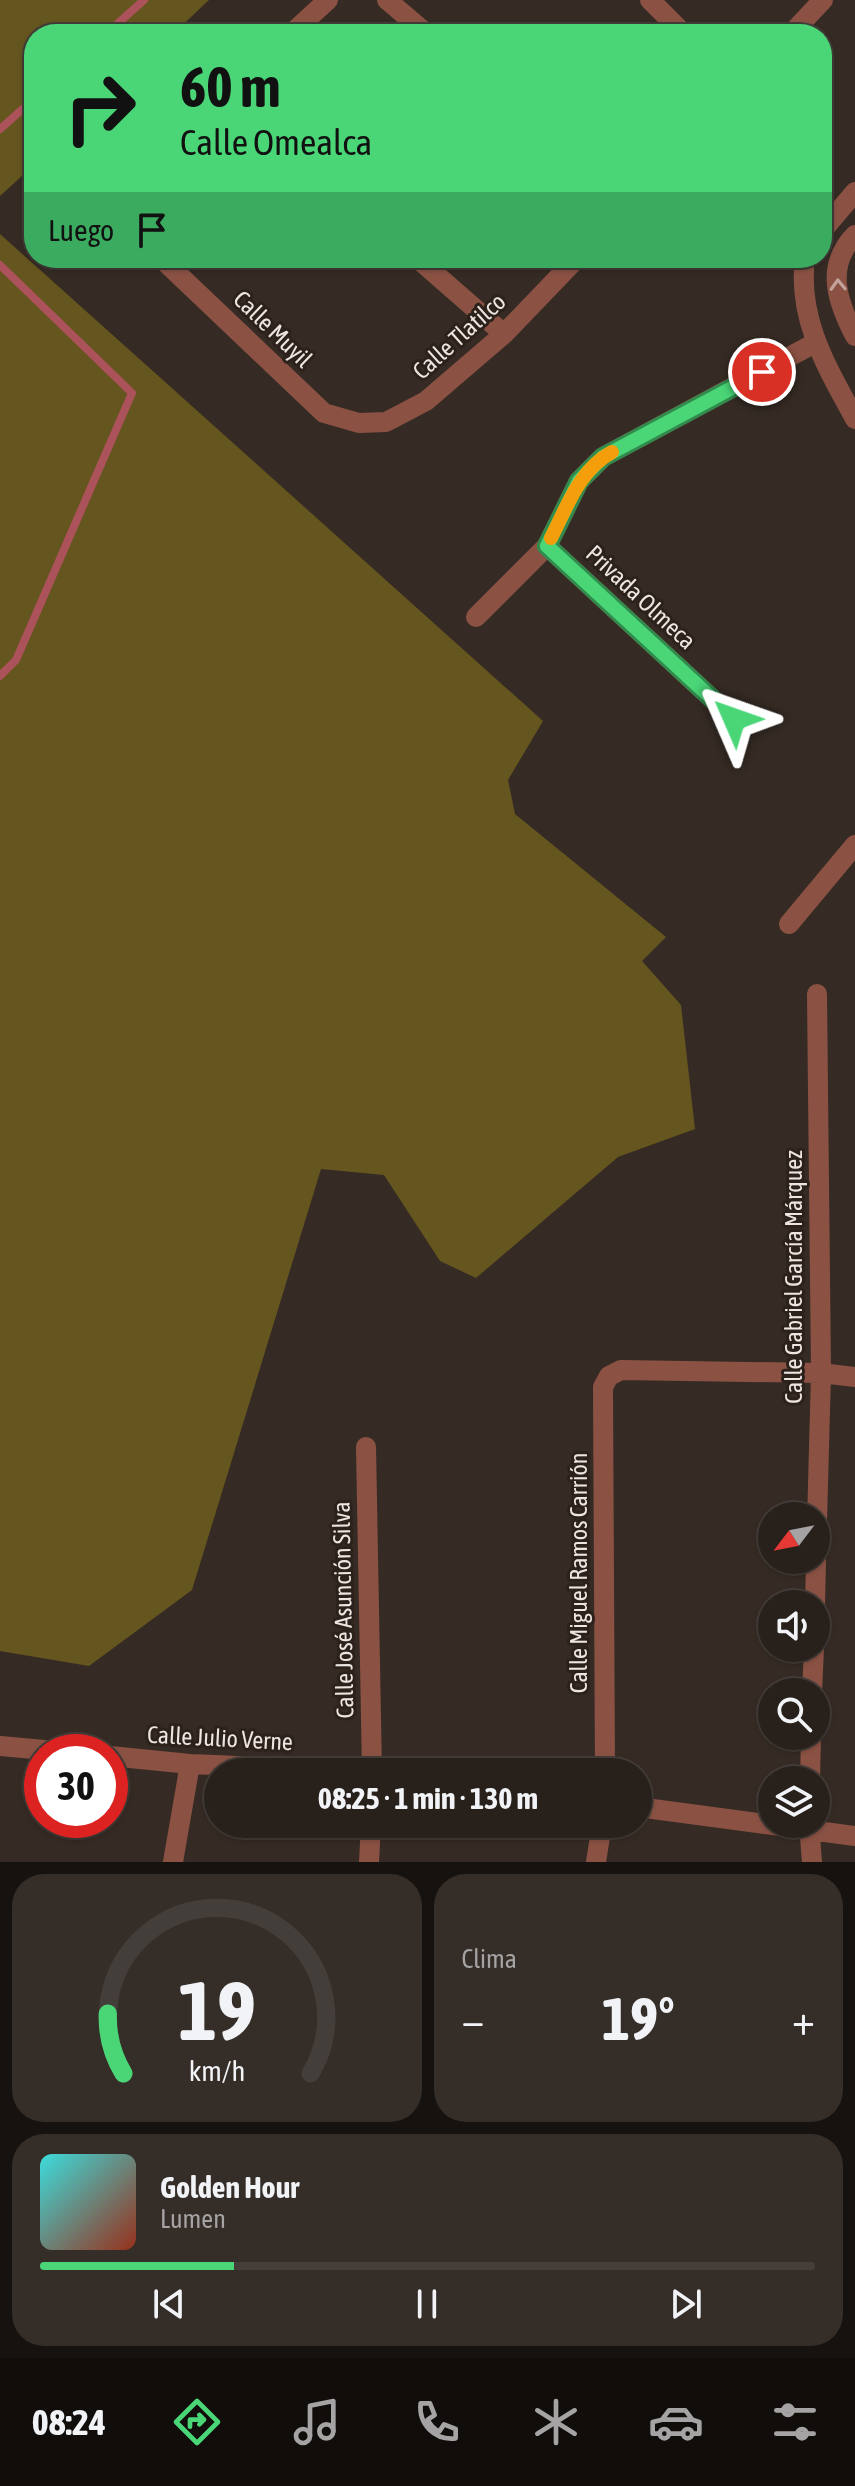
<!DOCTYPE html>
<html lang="es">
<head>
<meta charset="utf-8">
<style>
  :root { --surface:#28201b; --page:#342d28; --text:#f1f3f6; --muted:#a5a3a3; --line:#443e3a; --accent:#4ad677 }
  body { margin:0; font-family:"Asap Condensed",sans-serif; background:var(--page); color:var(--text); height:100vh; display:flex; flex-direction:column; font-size:30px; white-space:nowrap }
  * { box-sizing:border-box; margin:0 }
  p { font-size:26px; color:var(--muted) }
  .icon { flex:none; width:44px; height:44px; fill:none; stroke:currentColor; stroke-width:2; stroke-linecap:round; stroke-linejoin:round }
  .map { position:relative; height:1862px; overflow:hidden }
  .side { display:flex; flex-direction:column; gap:12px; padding:12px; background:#16120f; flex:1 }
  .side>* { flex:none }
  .hud { position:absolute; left:24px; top:24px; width:808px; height:244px; border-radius:32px; box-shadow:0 2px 6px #0004,0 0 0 2px var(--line); background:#4ad677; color:#111; overflow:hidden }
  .needle { width:52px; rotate:238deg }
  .fabs { position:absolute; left:758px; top:1502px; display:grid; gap:16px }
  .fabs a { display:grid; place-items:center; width:72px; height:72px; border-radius:50%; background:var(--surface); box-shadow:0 2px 6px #0004,0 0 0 2px var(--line); font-size:40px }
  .speed { position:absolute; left:24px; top:1734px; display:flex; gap:16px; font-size:40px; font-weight:700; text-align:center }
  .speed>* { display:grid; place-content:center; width:104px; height:104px; border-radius:50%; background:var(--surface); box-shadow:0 2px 6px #0004,0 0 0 2px var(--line); line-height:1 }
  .speed .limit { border:12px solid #d22; background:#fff; color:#111 }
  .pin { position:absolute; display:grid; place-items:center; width:68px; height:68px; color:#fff; margin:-34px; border:4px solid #fff; border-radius:50%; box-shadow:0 2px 8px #0007 }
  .me { position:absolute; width:88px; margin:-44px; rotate:313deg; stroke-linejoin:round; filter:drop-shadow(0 0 6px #0008) }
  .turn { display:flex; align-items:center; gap:28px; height:168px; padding:0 24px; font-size:36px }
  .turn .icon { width:104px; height:104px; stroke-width:2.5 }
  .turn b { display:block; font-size:56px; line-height:68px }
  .then { display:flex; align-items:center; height:76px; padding:0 24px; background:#0003; gap:16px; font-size:30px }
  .big { font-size:60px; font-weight:700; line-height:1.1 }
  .side .card { flex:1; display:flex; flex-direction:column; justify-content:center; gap:12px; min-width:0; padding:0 28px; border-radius:32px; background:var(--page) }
  .side .dial { align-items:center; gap:0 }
  .dial svg { height:208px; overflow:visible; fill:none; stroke:var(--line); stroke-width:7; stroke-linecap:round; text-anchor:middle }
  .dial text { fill:var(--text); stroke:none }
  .song { display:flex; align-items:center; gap:24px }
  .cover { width:96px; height:96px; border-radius:12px; background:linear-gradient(135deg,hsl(180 70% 55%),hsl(10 70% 35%)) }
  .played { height:8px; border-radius:4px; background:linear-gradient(90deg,var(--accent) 25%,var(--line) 25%) }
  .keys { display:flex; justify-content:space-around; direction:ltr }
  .heat { display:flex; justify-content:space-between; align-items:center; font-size:44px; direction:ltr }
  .side .tiles { flex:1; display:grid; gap:12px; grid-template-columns:1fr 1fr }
  .card:last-child { grid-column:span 2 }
  .trip { position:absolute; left:204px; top:1758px; width:448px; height:80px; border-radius:40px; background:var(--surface); box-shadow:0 2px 6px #0004,0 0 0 2px var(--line); font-weight:700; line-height:80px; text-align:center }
  .tab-bar { display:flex; height:128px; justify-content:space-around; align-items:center; background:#100d0b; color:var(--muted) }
  .tab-bar .icon { width:56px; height:56px }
  .tab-bar .selected { color:var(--accent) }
  .tab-bar b { font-size:36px; color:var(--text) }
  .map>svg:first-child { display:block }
  .green { fill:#65551f }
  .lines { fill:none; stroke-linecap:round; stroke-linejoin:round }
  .stream { stroke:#ac525a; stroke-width:8 }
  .minor { stroke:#8b5244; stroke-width:20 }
  .oneway { stroke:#c1a39a }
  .route-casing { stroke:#308b4d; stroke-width:20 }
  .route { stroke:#4ad677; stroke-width:14 }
  .slow { stroke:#f59e0b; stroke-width:14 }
  .labels { text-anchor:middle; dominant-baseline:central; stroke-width:6; stroke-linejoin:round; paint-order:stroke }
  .street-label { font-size:24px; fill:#ede5e1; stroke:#2c211b }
</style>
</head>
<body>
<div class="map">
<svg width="855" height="1862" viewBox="0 0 855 1862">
  <rect width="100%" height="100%" fill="#362b24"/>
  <path class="green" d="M0,0H209L173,34H34V165L0,196Z
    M0,234L543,721L508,780L515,814L666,937L642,961L681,1005L695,1129L618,1157L476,1278L440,1261L384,1175L321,1169L192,1590L89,1666L0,1651Z"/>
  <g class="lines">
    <path class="stream" d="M106,34L144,0
      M0,129L34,99
      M0,265L132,393L16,660L0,676"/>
    <path class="minor" d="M387,0L427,34
      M650,0L684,34
      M291,34L328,0
      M791,34L823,0
      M822,231L855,192
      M855,235C824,267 838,303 855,336
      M161,258L324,413L359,423L386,422L426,401L504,334L577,258
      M417,258L504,334
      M805,258C797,319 827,367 855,419
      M547,546L734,719
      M476,617L547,546L579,481L603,457L815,343
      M789,924L855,845
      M366,1447L372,1772
      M816,1559L821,1373L817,994
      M815,1604L816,1560
      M812,1692L814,1648
      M0,1746L67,1752
      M110,1756L190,1764L375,1772
      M605,1772L603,1387L609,1376L621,1370L821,1373L855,1377
      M810,1780L811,1736
      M638,1807L855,1836
      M809,1824L812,1862
      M173,1862L190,1764
      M369,1862L371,1824
      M596,1862L602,1824"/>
  </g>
  <defs><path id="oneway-chevron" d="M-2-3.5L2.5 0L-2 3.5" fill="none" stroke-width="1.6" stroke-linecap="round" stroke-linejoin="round" transform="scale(2)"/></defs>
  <use class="oneway" href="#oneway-chevron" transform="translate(838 285) rotate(-92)"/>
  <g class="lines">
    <g class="route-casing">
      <path id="route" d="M734,719L547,546L579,481L603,457L762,372"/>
    </g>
    <use href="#route" class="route"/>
    <path class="slow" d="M551,538C567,507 579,470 612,452"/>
  </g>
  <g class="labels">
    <g class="street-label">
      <text transform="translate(273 329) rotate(44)">Calle Muyil</text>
      <text transform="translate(459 336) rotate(-42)">Calle Tlatilco</text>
      <text transform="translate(641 597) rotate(43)">Privada Olmeca</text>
      <text transform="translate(793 1277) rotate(-90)">Calle Gabriel García Márquez</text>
      <text transform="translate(578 1573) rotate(-90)">Calle Miguel Ramos Carrión</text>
      <text transform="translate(343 1610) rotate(-91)">Calle José Asunción Silva</text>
      <text transform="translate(220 1738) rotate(3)">Calle Julio Verne</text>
    </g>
  </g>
</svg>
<div class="fabs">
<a><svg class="needle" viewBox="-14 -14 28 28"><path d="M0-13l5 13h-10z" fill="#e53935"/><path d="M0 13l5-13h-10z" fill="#a5a3a3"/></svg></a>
<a><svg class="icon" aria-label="sound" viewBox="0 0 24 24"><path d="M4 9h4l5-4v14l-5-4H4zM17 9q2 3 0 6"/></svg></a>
<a><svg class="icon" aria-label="search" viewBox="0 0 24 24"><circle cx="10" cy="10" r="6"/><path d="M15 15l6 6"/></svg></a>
<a><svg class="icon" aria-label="layers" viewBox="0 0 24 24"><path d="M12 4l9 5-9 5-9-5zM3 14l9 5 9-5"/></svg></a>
</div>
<div class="speed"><div class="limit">30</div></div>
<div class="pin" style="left:762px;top:372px;background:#d93025"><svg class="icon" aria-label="arrive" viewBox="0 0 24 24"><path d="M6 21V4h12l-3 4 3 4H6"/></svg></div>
<svg class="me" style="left:734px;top:719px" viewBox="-20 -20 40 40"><path d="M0-17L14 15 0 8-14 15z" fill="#4ad677" stroke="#fff" stroke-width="4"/></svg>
<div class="trip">08:25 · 1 min · 130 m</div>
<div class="hud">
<div class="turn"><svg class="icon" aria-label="right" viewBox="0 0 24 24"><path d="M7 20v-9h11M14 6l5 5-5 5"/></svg><div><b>60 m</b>Calle Omealca</div></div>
<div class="then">Luego<svg class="icon" aria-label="arrive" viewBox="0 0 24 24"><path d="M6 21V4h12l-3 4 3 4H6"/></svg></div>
</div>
</div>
<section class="side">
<div class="tiles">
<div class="card dial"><svg viewBox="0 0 100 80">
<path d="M14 69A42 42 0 1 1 86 69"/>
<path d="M14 69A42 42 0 0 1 8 46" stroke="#4ad677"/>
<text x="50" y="56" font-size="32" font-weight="700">19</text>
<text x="50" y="72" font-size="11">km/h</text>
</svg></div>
<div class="card"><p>Clima</p>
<div class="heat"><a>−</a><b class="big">19°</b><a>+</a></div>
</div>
<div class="card">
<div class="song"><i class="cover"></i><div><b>Golden Hour</b><p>Lumen</p></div></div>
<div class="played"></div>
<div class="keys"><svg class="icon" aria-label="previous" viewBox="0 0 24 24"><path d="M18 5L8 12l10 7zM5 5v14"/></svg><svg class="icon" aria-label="pause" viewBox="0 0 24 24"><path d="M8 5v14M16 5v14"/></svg><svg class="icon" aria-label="next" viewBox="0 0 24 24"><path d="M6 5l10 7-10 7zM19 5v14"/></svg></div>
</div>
</div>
</section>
<nav class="tab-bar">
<b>08:24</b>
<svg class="icon selected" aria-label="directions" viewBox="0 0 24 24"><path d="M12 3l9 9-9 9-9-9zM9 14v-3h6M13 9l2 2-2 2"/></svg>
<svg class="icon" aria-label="music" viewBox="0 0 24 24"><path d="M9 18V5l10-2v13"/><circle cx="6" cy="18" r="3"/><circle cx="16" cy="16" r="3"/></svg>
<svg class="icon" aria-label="phone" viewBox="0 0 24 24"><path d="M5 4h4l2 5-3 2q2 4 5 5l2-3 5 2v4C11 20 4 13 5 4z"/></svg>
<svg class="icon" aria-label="climate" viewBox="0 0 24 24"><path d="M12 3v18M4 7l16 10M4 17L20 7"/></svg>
<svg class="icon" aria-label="car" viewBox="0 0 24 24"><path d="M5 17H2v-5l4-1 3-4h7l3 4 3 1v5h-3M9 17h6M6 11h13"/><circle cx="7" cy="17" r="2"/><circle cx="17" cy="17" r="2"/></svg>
<svg class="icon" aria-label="filters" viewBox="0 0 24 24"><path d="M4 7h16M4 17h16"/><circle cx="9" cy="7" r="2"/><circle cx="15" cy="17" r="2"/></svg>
</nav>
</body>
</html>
